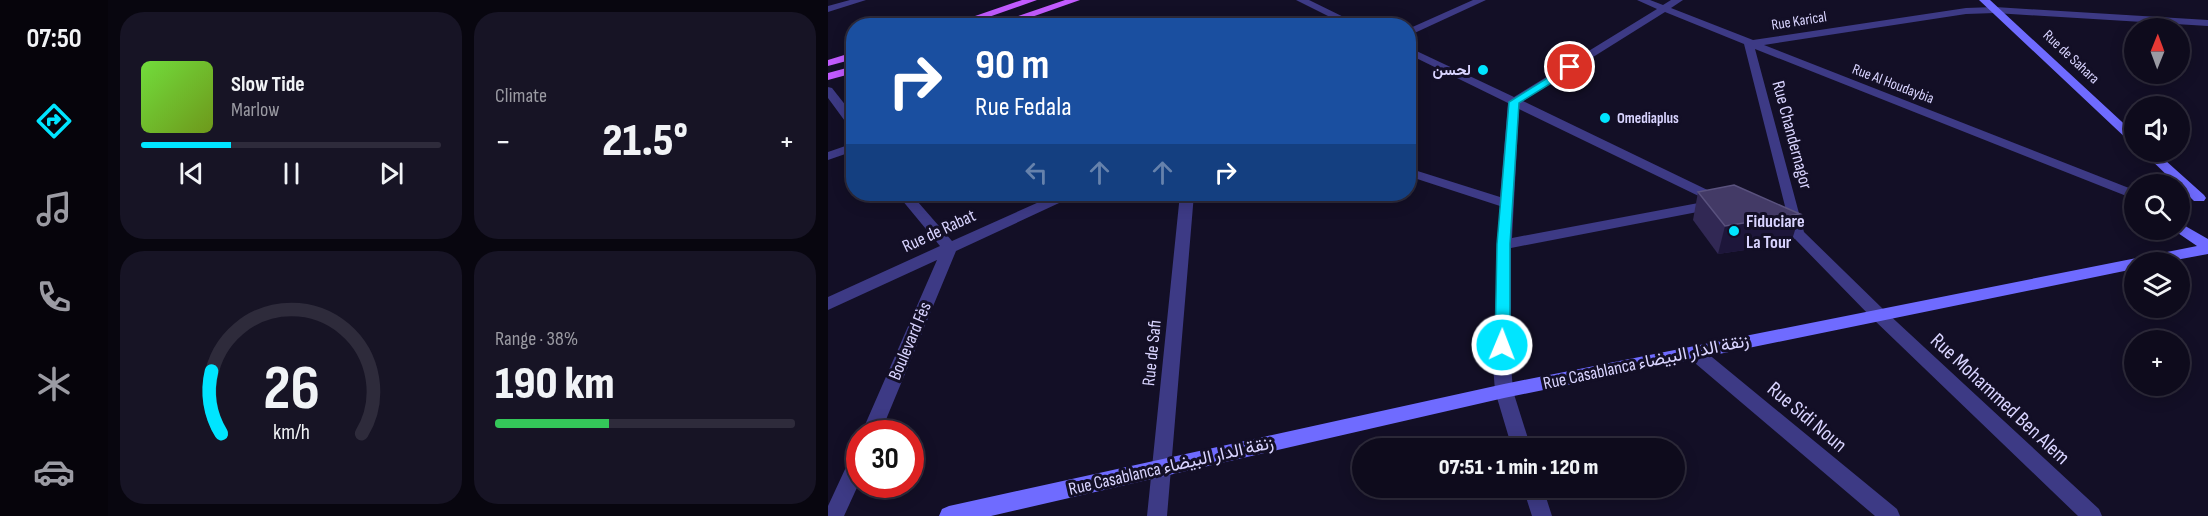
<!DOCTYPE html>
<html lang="en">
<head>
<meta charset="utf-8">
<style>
  :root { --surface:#0e0b1c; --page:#171425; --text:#f1f3f6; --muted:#9b9ba3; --line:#2e2b3b; --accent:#00e5ff }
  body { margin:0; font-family:"Sofia Sans Condensed",Vazirmatn,sans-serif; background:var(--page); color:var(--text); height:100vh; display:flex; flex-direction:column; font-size:22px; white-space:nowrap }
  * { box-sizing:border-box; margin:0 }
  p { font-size:20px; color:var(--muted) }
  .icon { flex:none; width:33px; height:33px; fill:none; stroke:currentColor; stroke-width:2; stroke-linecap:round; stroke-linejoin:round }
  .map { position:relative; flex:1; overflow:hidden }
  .drawer { display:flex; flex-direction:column; gap:12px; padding:12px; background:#08060f; width:720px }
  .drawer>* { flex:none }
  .banner { position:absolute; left:18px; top:18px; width:570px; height:183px; border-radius:24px; box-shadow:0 3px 15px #0003,0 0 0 2px var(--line); background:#1a4fa0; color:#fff; overflow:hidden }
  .needle { width:39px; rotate:1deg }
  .buttons { position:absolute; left:1296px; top:18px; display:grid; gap:12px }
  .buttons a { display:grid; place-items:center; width:66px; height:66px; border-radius:50%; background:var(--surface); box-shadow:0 3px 15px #0003,0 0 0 2px var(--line); font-size:30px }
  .speed { position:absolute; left:18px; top:420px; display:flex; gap:12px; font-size:30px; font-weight:700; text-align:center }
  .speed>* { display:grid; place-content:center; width:78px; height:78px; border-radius:50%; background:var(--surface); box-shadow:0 3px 15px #0003,0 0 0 2px var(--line); line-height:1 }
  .speed .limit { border:9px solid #d22; background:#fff; color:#111 }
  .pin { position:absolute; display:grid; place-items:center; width:51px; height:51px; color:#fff; margin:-26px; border:3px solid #fff; border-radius:50%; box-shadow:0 2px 6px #0007 }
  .me { position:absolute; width:66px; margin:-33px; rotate:1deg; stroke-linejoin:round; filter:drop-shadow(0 0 4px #0008) }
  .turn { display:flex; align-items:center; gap:21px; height:126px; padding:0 30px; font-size:27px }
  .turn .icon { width:78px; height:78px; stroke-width:2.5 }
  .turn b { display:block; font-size:42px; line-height:51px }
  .lanes { display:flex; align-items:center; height:57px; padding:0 30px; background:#0003; justify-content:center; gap:30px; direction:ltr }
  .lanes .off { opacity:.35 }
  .big { font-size:45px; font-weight:800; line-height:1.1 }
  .drawer .card { flex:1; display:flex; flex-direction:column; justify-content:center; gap:9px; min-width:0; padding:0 21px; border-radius:24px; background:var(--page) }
  .drawer .dial { align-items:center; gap:0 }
  .dial svg { height:156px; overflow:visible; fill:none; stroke:var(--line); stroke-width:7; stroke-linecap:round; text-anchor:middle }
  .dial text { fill:var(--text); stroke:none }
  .song { display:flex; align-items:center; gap:18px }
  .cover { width:72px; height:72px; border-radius:9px; background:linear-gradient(135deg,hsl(100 70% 55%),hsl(80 70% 35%)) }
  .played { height:6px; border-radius:3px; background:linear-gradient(90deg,var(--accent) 30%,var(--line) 30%) }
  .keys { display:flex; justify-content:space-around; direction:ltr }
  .heat { display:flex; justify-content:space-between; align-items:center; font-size:33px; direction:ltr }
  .charge { height:9px; border-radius:4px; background:linear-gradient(90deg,#34c759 38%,var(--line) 0) }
  .drawer .tiles { flex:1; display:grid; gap:12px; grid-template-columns:repeat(2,1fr) }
  .trip { position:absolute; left:524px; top:438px; width:333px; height:60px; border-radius:30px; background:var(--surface); box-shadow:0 3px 15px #0003,0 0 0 2px var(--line); font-weight:800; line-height:60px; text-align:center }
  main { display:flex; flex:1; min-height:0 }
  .dock { display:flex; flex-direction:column; width:108px; justify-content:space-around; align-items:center; background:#06040b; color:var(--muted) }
  .dock .icon { width:42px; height:42px }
  .dock .current { color:var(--accent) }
  .dock b { font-size:27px; color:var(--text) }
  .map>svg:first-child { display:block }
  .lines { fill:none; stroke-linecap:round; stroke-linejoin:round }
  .street { fill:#3d3a85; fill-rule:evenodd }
  .secondary { fill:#6f6bff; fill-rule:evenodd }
  .primary { fill:#c25bff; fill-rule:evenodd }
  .wall { fill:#312854 }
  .shaded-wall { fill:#1d163a }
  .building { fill:#433a66; stroke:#5a527e; stroke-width:1.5 }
  .route { fill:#00e5ff; stroke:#0095a6; stroke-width:1.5 }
  .poi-dot { fill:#00e5ff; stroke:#130f26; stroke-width:2 }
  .labels { text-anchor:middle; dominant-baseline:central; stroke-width:6; stroke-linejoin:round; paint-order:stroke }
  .far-street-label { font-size:15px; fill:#d9d4ff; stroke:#130f26 }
  .far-poi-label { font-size:15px; font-weight:bold; fill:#d9d4ff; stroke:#130f26; text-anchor:end }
  .street-label { font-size:18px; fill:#d9d4ff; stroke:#130f26 }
  .poi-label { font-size:18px; font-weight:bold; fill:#d9d4ff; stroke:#130f26; text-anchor:start }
  .near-street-label { font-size:21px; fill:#d9d4ff; stroke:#130f26 }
</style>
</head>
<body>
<main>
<nav class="dock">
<b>07:50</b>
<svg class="icon current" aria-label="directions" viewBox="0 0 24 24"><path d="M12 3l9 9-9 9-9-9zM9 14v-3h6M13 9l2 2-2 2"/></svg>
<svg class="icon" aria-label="music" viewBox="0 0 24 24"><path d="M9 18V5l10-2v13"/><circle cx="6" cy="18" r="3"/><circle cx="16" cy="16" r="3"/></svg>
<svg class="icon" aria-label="phone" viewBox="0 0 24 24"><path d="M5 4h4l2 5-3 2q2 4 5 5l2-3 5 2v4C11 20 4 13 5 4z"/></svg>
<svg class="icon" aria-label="climate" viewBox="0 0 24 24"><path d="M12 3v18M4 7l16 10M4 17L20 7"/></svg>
<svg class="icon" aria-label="car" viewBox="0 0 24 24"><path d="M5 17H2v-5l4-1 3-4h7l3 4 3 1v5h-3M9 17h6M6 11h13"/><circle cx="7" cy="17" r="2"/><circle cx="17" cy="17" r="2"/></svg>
</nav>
<section class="drawer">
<div class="tiles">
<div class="card">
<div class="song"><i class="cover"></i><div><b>Slow Tide</b><p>Marlow</p></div></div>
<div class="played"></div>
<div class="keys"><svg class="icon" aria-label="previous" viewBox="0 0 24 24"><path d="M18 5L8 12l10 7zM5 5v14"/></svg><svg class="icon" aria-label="pause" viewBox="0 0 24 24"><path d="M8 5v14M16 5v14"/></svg><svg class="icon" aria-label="next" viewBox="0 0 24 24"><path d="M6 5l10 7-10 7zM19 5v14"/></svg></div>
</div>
<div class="card"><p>Climate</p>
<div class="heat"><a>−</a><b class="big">21.5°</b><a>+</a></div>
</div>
<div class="card dial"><svg viewBox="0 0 100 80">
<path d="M14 69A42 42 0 1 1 86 69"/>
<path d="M14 69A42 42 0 0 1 9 37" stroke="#00e5ff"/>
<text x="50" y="56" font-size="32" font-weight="700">26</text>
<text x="50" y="72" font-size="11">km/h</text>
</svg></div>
<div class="card"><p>Range · 38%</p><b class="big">190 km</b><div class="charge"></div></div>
</div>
</section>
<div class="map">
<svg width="1380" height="516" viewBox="0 0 1380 516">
  <rect width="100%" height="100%" fill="#130f26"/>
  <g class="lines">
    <path class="street" d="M22,0H38L0,12V6Z
      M468,0H481L534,26H520Z
      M645,0H658L580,36V29Z
      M809,0H822L835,5L843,0H855L843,8L925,40L1138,8L1167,7L1380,20V26L1167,13L1138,14L936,45L1306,190V199L927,49L976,232L1056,310L1271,509L1274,516H1250L1044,318L967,239L944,229L942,226L944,223L949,221L962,226L916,44L837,12L695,101L894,197L896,200L890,208L885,209L683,248V365L685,391L703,448H684L667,391L665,365L672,206L580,176V168L672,197L680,103L580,54V47L686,97L829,9ZM691,109L881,201L684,238Z
      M0,87L4,88L26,116V129L22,128L0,98Z
      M26,143V151L0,160V152Z
      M69,194H83L124,241L229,194H246L244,197L128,251L52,434H33L109,260L0,310V297L112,246Z
      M352,194H366L339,516H319Z
      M867,346L873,348L1069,509L1072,516H1047L861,358L858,353L861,348Z
      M32,450V481L16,516H0V506L25,452Z
      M695,488H715L724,516H704Z"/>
    <path class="secondary" d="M1151,0H1162L1306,133V143L1302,142Z
      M1315,152H1328L1376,195L1378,198L1376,201H1366L1352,187V184H1348Z
      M1352,223L1380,239V254L1337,262H1306V269L676,398L163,516H111L114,509L121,506L676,384L1369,246L1347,231L1346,230H1352Z"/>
    <path class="primary" d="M194,0H209L135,26H118Z
      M237,0H252L178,26H161Z
      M26,52V59L0,66V60Z
      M26,66V73L0,80V73Z"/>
  </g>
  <path class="wall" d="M870,192L963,243L890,254L865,220Z"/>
  <path class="shaded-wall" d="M972,214L963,243L890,254L897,226Z"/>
  <path class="building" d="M906,185L972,214L897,226L870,192Z"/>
  <path class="route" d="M742,64L746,65V69L691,103L682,244V345L680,349H669L667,345L669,244L681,102Z"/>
  <g class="poi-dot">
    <circle cx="655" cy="70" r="6"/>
    <circle cx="777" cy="118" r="6"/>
    <circle cx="906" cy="231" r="6"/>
  </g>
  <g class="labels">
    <g class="far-street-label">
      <text transform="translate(971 21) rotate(-9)">Rue Karical</text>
      <text transform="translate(1243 57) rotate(43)">Rue de Sahara</text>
      <text transform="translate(1065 84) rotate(21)">Rue Al Houdaybia</text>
    </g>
    <g class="far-poi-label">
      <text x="643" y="70">لحسن</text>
      <text x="789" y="118" text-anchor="start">Omediaplus</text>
    </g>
    <g class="street-label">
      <text transform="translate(964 135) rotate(75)">Rue Chandernagor</text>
      <text transform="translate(111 231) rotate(-25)">Rue de Rabat</text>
      <text transform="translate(82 341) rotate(-67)">Boulevard Fès</text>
      <text transform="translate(324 353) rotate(-84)">Rue de Safi</text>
      <text transform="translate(818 362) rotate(-12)">Rue Casablanca زنقة الدار البيضاء</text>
      <text transform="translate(343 466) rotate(-13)">Rue Casablanca زنقة الدار البيضاء</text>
    </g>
    <g class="poi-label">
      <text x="918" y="221">Fiduciare<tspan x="918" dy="21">La Tour</tspan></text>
    </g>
    <g class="near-street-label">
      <text transform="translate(1172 399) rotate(43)">Rue Mohammed Ben Alem</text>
      <text transform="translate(979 417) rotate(40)">Rue Sidi Noun</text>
    </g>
  </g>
</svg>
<div class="buttons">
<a><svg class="needle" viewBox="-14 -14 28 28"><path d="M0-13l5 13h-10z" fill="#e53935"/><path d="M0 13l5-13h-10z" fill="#9b9ba3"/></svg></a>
<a><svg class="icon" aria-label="sound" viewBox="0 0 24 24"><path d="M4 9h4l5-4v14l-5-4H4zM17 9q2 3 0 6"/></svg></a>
<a><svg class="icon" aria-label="search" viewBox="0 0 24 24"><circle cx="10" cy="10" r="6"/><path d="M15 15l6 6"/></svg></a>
<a><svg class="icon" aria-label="layers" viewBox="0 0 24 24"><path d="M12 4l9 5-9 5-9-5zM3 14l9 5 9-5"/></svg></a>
<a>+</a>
</div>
<div class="speed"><div class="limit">30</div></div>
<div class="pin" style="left:742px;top:67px;background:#d93025"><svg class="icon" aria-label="arrive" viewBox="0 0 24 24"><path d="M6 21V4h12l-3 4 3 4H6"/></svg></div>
<svg class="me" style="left:674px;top:345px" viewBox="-20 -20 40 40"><circle r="17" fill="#00e5ff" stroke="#fff" stroke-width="3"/><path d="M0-11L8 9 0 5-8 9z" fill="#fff"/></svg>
<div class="trip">07:51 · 1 min · 120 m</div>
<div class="banner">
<div class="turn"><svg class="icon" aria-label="right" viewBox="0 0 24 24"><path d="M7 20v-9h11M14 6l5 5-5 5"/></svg><div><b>90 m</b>Rue Fedala</div></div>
<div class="lanes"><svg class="icon off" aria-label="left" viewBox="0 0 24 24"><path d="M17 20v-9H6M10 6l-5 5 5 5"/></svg><svg class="icon off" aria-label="ahead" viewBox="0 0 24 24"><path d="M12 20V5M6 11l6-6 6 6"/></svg><svg class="icon off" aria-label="ahead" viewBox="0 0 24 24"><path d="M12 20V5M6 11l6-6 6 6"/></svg><svg class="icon" aria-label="right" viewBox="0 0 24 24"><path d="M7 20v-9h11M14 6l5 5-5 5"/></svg></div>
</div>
</div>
</main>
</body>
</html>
